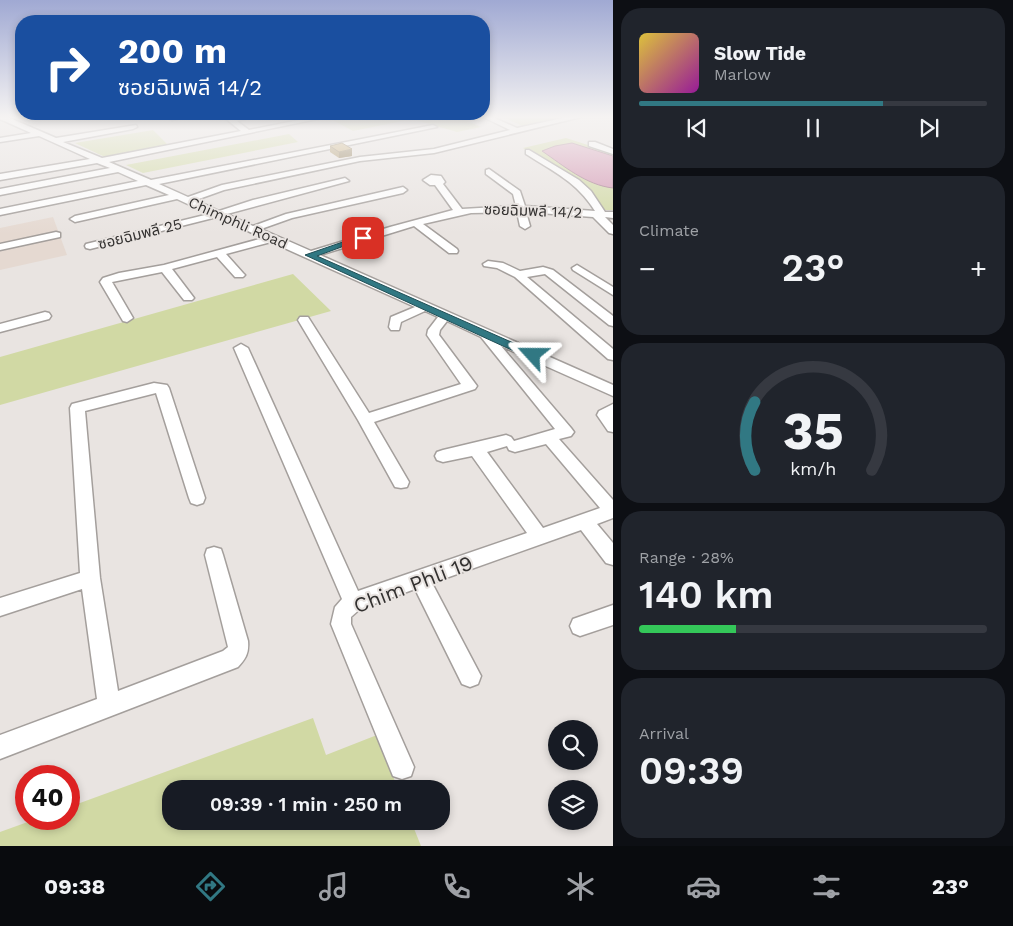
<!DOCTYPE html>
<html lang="en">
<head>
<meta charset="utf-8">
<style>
  :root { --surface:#171b24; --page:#20242c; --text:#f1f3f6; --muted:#9ea1a6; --line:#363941; --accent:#317883 }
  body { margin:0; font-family:"Work Sans","Noto Sans Thai",sans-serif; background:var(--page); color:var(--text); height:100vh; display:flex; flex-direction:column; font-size:19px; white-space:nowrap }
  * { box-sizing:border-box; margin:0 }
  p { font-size:16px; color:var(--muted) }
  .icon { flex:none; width:28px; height:28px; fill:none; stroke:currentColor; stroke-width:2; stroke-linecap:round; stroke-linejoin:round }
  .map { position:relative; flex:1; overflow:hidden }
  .drawer { display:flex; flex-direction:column; gap:8px; padding:8px; background:#0d0f14; width:400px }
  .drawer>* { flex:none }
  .hud { position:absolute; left:15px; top:15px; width:475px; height:105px; border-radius:20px; box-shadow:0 2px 8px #0003; background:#1a4fa0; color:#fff; overflow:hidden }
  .buttons { position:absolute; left:548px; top:720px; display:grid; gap:10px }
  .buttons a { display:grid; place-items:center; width:50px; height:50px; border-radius:50%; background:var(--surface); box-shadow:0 2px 8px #0003; font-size:25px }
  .speed { position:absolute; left:15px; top:765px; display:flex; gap:10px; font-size:25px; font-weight:700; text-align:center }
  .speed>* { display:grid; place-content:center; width:65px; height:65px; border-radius:50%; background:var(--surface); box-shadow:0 2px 8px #0003; line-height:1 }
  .speed .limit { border:8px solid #d22; background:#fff; color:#111 }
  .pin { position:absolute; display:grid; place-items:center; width:42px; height:42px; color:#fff; margin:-21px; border-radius:10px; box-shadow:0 2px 8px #0006 }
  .me { position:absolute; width:55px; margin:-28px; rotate:294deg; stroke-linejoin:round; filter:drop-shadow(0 0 4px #0008) }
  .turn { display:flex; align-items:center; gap:18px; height:105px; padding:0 20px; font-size:22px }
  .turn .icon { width:65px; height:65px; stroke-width:2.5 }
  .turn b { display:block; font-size:35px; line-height:42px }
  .big { font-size:38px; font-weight:600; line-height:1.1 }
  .drawer .widget { flex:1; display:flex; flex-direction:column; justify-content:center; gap:8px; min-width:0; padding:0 18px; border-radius:20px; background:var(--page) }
  .drawer .dial { align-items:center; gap:0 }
  .dial svg { height:130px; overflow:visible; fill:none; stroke:var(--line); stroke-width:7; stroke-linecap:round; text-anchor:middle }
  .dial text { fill:var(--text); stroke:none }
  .song { display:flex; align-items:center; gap:15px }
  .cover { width:60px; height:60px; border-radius:8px; background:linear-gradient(135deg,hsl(50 70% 55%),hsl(300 70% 35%)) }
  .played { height:5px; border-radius:2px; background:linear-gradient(90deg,var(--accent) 70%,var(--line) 70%) }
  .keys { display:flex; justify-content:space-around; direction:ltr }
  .heat { display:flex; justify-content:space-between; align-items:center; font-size:28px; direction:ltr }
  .charge { height:8px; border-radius:4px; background:linear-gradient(90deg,#34c759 28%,var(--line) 0) }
  .trip { position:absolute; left:162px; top:780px; width:288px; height:50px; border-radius:20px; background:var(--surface); box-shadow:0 2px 8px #0003; font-weight:600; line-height:50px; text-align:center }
  .dock { display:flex; height:80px; justify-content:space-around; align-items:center; background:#090b0e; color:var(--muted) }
  .dock .icon { width:35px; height:35px }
  .dock .active { color:var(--accent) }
  .dock b { font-size:22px; color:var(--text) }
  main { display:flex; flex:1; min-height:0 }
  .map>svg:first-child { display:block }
  .built { fill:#e5d9d1 }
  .green { fill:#d1d9a4 }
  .water { fill:#d498b4; stroke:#a4798c }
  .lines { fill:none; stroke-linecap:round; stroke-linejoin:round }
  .minor-casing { stroke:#a49f9c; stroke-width:3 }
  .minor { fill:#fff; fill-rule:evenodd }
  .wall { fill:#a99160 }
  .shaded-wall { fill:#8a764e }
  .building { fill:#c5a970; stroke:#8a764e }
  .route { fill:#317883; stroke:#204e55 }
  .labels { text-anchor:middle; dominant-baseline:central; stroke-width:4; stroke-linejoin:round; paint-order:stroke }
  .far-street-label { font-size:15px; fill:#333130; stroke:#e9e4e1 }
  .near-street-label { font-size:21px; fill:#333130; stroke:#e9e4e1 }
</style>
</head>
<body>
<main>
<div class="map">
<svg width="613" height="846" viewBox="0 0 613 846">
  <rect width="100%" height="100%" fill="#e9e4e1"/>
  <path class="built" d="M53,217L67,255L0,270V228Z"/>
  <path class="green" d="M338,116H457L481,127L457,132L412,119L353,131L329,118Z
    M500,116H572L523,126Z
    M153,130L170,147L107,158L75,143Z
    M289,134L298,142L143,173L126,165Z
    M566,138L613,153V210H602L563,171L523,148Z
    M293,274L331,311L0,405V357Z
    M313,718L326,755L377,735L398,789H171V821H411L421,846H0V832L36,819H69V807Z"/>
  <path class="water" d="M572,143L613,156V188C586,185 564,166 542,151L555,146Z"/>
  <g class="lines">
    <g class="minor-casing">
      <path id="minor" d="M0,116H5L56,138L136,125L137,127L133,129L63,142L102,158L241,131L225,118L224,116L233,118L258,116L237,121L249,130L319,116H332L109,162L151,180L433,125L437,127L159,184L188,197L222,185L360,157L434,149L510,130L481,116H490L517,128L572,116H585L434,153L360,161L224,190L196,200L219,211L253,200L345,178L349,181L227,214L253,226L286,214L403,187L407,190L403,193L292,218L261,229L311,251L390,227L453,210L435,185H430L423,180L431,175L441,176L445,182L443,184L462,209L516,206L513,194L486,174V170L489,169L520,191L525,206L595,211C577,182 554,172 526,154V150H529L579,180L591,191L605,212H613V218L605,217L613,225V234L609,233L593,217L526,212L530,226L525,229L520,226L517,212L471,213L423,224L457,249L458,251L457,253H449L414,226L320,255L613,385V396L501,346L571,428L574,432L571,436L559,439L613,500V518L597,524L613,543V565L606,563L581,530L432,583L481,676L478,684L470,687L462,684L415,589L360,609L351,617V624L414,767L411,776L402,779L393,776L331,624L335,607L342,599L234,348L241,344L248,348L358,591L527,533L472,456L443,462L437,460L435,456L437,452L443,450L506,435L511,437L514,441L555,429L481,337L447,321L440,330L439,335L477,386L475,389L374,422L409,482L407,487L401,488L395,487L358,420L298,320L300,317H308L369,413L461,384L427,335L428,330L438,317L425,311L401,322L399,330H391L389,327L391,317L415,307L271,242L226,254L243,273L245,275L243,277H235L217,257L172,269L194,298L192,300H184L162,272L112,282L133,318L127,322L123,321L100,282L103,278L119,273L164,265L263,238L217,217L90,249L86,248L85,246L86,244L209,214L177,199L75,222L70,219L75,216L169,195L146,185L0,215V209L138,181L118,172L0,195V189L110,168L97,163L0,180V174L90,159L39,136L0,142V138L31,133L0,119ZM546,444L600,508L543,528L487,452L507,446L509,450L515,452Z
        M165,116H191L172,120Z
        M589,142H595L613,149V154L589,146Z
        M56,232L60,233V237L0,250V244Z
        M488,261L503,263L520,271L543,267L553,270L613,316V326L609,325L545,274L527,277L613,349V360L608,359L515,277L497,268L484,266L483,264Z
        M577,265L613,287V295L573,270L572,268Z
        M45,312L49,313L51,316L49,319L0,332V324Z
        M154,383L167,385L169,388L205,498L203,503L197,505L191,503L189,498L156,393L85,411L100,578L118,691L223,651L228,647L205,555L207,549L214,547L221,549L223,555L248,641C249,653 246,658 238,667L0,759V735L97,699L82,589L0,616V598L80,573L70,408L72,404Z
        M613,404V432L608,431L597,415L599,411Z
        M613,605V625L580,636L573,633L570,626L573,619Z"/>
    </g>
    <use href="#minor" class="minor"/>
  </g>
  <path class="wall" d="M330,146L352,156L339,158L330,152Z"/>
  <path class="shaded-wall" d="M352,149V156L339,158V152Z"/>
  <path class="building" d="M342,143L352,149L339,152L330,146Z"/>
  <linearGradient id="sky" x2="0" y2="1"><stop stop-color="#a0a9d3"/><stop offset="0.5" stop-color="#f5f3f2"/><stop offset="1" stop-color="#f5f3f2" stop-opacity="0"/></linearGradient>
  <rect width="613" height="234" fill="url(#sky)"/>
  <path class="route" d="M360,236L366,238L317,256L536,353V358H529L305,255Z"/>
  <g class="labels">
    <g class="far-street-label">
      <text transform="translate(533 211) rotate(2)">ซอยฉิมพลี 14/2</text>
      <text transform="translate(238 223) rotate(24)">Chimphli Road</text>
      <text transform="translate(140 234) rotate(-14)">ซอยฉิมพลี 25</text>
    </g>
    <g class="near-street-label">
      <text transform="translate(413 584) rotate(-21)">Chim Phli 19</text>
    </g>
  </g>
</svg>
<div class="buttons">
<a><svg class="icon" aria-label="search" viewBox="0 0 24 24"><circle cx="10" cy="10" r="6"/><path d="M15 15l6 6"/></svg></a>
<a><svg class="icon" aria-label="layers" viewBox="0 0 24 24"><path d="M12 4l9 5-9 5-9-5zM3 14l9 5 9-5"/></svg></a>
</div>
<div class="speed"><div class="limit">40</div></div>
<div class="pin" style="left:363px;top:238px;background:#d93025"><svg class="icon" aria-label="arrive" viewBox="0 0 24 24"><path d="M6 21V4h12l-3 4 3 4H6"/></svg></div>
<svg class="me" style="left:533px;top:355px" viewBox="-20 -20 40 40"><path d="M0-17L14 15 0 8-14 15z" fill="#317883" stroke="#fff" stroke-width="4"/></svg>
<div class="trip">09:39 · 1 min · 250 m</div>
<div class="hud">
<div class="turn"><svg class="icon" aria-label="right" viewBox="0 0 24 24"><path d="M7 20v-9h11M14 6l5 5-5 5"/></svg><div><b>200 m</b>ซอยฉิมพลี 14/2</div></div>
</div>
</div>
<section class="drawer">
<div class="widget">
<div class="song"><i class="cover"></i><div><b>Slow Tide</b><p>Marlow</p></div></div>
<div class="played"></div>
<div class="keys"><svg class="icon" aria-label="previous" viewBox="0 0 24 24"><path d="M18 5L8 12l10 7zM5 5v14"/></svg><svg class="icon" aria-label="pause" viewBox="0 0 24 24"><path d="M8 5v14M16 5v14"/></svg><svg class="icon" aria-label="next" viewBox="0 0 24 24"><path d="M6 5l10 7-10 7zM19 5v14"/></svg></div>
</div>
<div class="widget"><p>Climate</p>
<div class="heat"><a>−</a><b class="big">23°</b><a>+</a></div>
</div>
<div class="widget dial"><svg viewBox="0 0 100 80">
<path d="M14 69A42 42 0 1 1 86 69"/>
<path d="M14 69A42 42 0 0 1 14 27" stroke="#317883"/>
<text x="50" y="56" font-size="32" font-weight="700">35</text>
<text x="50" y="72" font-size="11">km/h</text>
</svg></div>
<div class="widget"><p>Range · 28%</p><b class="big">140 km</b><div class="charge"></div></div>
<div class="widget"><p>Arrival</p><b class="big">09:39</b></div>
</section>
</main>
<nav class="dock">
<b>09:38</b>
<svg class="icon active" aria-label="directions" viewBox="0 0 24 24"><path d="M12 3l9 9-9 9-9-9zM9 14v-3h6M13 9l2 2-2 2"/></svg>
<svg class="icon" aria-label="music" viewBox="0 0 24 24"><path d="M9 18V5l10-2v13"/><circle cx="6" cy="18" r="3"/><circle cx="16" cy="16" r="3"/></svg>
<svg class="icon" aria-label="phone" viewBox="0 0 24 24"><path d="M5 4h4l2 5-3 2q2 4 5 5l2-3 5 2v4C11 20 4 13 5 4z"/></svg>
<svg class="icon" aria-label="climate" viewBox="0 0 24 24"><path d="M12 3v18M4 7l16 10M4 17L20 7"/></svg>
<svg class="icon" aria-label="car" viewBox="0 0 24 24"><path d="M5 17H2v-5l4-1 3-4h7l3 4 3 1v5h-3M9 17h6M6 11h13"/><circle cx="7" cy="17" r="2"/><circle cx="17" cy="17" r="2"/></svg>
<svg class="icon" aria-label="filters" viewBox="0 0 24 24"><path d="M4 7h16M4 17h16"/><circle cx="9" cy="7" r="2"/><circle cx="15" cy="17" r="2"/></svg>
<b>23°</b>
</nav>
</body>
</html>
